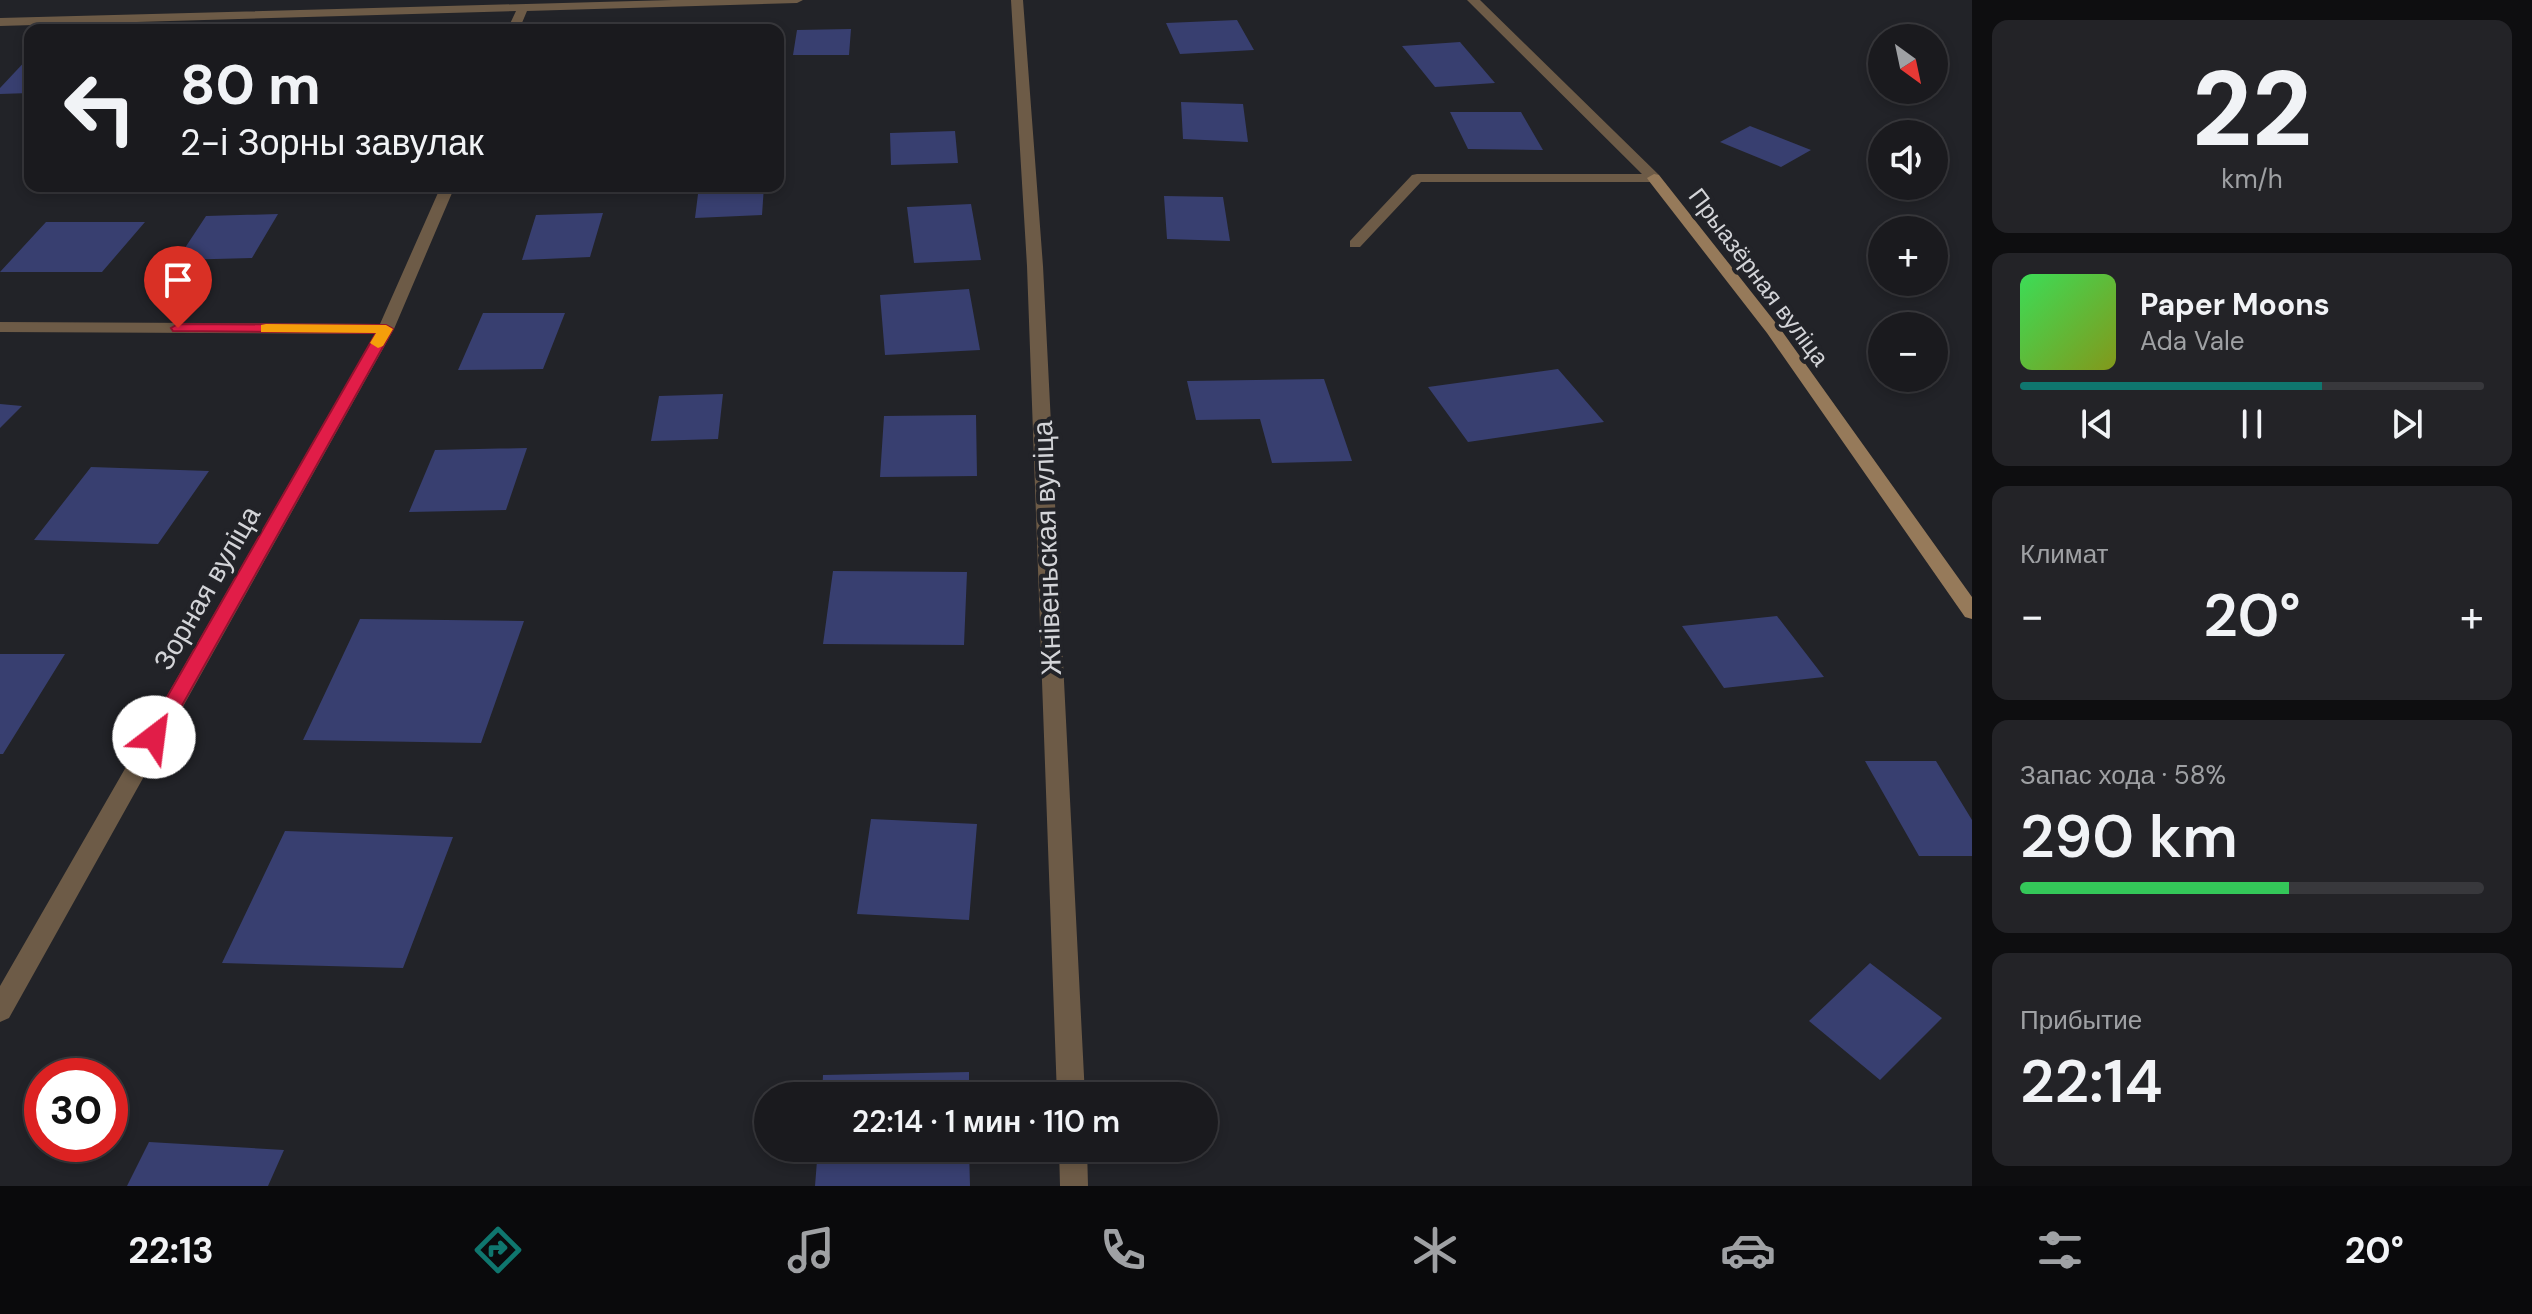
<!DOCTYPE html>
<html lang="ru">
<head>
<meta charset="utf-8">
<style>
  :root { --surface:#1a1a1e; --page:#232327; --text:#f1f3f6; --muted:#9fa1a4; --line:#38383c; --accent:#0f766e }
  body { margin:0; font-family:"DM Sans",sans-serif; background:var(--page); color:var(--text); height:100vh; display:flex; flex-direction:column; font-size:30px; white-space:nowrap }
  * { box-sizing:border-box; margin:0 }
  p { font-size:26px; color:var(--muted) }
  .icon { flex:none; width:44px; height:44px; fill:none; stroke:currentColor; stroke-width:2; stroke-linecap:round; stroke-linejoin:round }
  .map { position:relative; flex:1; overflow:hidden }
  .drawer { display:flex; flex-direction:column; gap:20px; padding:20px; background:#0e0e10; width:560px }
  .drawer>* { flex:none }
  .top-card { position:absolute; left:24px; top:24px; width:760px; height:168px; border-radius:16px; box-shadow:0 4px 12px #0003,0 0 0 2px var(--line); background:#1a1a1e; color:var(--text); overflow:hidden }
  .needle { width:52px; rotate:147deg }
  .buttons { position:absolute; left:1868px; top:24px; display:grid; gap:16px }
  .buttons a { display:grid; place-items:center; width:80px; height:80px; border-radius:50%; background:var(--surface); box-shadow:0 4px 12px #0003,0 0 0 2px var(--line); font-size:40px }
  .speed { position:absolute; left:24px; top:1058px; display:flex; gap:16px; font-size:40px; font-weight:700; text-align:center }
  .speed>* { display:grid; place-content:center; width:104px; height:104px; border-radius:50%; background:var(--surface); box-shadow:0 4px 12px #0003,0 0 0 2px var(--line); line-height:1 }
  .speed .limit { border:12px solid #d22; background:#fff; color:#111 }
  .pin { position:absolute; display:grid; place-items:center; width:68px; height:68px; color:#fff; margin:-82px -34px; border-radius:50% 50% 50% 0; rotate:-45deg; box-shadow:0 0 8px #0007 }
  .pin .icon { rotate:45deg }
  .me { position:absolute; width:88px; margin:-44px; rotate:30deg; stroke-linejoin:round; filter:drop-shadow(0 0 6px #0008) }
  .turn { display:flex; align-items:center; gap:28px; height:168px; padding:0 24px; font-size:36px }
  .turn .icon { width:104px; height:104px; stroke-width:2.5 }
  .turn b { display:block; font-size:56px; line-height:68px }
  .big { font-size:60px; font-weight:600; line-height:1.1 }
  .drawer .tile { flex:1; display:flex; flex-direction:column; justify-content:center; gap:12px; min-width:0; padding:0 28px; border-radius:16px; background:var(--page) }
  .drawer .dial { align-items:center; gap:0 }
  .dial b { font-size:104px; line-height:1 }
  .song { display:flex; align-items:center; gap:24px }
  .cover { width:96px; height:96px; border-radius:12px; background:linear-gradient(135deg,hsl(130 70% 55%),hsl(70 70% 35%)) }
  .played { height:8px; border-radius:4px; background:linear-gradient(90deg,var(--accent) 65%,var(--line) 65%) }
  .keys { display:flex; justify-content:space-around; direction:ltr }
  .heat { display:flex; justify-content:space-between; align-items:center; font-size:44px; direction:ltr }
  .charge { height:12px; border-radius:6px; background:linear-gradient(90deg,#34c759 58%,var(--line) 0) }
  .trip { position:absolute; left:754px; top:1082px; width:464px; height:80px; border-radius:40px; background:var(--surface); box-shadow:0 4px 12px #0003,0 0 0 2px var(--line); font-weight:600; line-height:80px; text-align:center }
  .dock { display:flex; height:128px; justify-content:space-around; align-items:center; background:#0a0a0c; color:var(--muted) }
  .dock .icon { width:56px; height:56px }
  .dock .on { color:var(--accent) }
  .dock b { font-size:36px; color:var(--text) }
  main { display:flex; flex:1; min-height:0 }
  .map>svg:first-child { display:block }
  .building { fill:#383f70 }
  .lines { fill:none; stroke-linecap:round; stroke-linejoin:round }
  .lane { fill:#6d5b47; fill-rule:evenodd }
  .street { fill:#6d5b47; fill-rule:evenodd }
  .secondary { fill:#967a5a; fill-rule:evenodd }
  .route { fill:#e11d48; stroke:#92132f; stroke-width:2 }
  .slow { fill:#f59e0b }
  .labels { text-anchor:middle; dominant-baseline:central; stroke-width:8; stroke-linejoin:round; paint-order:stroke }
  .far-street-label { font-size:24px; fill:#d3d4d8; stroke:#222328 }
  .street-label { font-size:28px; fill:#d3d4d8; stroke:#222328 }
</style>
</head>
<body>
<main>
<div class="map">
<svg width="1972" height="1186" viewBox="0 0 1972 1186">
  <rect width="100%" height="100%" fill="#222328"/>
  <path class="building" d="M1237,20L1254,50L1180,54L1166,23Z
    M851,29L849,55H793L797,30Z
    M1460,42L1495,83L1435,87L1402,46Z
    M30,56V93L0,94V88Z
    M1181,102L1243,104L1248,142L1183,139Z
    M1450,112H1521L1543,150L1468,149Z
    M1750,126L1811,150L1781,167L1720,142Z
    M955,131L958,163L891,165L890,133Z
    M699,186H764L762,215L695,218Z
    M1164,196L1223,197L1230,241L1167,239Z
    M971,204L981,260L914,263L907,207Z
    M603,213L590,257L522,260L536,215Z
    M278,214L252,258L177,260L206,216Z
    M46,222H145L102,272H0Z
    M969,289L980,350L885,355L880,295Z
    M483,313H565L543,369L458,370Z
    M1558,369L1604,422L1468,442L1428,387Z
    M1324,379L1352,461L1272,463L1260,419L1196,420L1187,381Z
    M723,394L718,439L651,441L659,396Z
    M0,404L22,406L0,428Z
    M976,415L977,476L880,477L884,416Z
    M527,448L506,510L409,512L435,450Z
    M91,467L209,471L158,544L34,540Z
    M833,571L967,572L964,645L823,644Z
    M1777,616L1824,677L1724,688L1682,626Z
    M360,619L524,621L481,743L303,740Z
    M0,654H65L3,754H0Z
    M1865,761H1936L1972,820V856H1919Z
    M871,819L977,824L969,920L857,914Z
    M285,831L453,837L403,968L222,963Z
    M1870,963L1942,1018L1880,1080L1809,1021Z
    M969,1072V1096H822L823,1075Z
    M149,1142L284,1150L268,1186H127Z
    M818,1148H969L970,1186H815Z"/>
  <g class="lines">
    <path class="lane" d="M1417,174H1654L1661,178L1654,182H1421L1360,247H1350V241L1412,175Z"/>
    <path class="street" d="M672,0H803L797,3L527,11L519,30H507L516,11L0,26V18Z
      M1011,0H1023L1043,266L1085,1096H1057L1027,266Z
      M1467,0H1480L1659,175V181H1649Z
      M441,186H455L394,329L9,1018L0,1022V986L375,334L0,332V322L380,324Z
      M1059,1148H1087L1088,1186H1060Z"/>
    <path class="secondary" d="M1654,174L1659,175L1779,327L1972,597V619L1965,617L1767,333L1649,181L1647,178Z"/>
  </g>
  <path class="route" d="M178,324L386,325L393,329L161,743H147L144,737L147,732L376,333L173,331L171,328Z"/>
  <path class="slow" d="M266,324L386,325L393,329L383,346L378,348L370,343L376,333L261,332V325Z"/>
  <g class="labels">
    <g class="far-street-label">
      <text transform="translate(1759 277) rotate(53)">Прыазёрная вуліца</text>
    </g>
    <g class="street-label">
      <text transform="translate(1047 548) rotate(-92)">Жнівеньская вуліца</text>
      <text transform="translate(207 588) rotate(-60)">Зорная вуліца</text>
    </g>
  </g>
</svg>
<div class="buttons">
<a><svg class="needle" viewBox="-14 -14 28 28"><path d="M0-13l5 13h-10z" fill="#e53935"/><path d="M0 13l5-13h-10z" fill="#9fa1a4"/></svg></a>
<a><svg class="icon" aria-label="sound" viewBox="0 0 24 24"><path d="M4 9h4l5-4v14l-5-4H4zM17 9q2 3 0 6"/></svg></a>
<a>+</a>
<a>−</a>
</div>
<div class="speed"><div class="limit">30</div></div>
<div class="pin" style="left:178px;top:328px;background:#d93025"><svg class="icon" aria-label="arrive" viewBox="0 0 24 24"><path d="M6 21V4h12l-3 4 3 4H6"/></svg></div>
<svg class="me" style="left:154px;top:737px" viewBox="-20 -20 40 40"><circle r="19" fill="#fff"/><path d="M0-13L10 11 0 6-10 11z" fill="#e11d48"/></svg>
<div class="trip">22:14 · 1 мин · 110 m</div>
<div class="top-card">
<div class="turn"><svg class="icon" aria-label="left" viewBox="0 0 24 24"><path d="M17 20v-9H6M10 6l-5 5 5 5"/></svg><div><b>80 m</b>2-і Зорны завулак</div></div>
</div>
</div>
<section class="drawer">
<div class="tile dial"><b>22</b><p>km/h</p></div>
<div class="tile">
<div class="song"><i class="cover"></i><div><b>Paper Moons</b><p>Ada Vale</p></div></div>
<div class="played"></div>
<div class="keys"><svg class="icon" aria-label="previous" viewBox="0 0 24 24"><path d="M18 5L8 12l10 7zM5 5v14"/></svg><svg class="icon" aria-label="pause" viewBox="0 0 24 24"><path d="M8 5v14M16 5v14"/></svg><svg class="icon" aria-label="next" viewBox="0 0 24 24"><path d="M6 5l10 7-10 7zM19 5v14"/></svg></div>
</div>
<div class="tile"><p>Климат</p>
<div class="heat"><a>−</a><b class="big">20°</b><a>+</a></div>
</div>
<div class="tile"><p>Запас хода · 58%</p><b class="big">290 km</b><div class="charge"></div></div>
<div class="tile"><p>Прибытие</p><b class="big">22:14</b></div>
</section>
</main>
<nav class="dock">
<b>22:13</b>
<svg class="icon on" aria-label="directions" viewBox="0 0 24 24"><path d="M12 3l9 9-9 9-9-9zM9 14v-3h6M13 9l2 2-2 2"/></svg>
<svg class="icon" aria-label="music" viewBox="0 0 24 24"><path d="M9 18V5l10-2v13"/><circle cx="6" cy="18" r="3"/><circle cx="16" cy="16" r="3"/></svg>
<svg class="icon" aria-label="phone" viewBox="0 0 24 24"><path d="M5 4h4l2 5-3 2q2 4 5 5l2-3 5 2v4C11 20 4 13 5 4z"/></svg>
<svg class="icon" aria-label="climate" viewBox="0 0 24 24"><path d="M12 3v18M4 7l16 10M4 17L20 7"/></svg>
<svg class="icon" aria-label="car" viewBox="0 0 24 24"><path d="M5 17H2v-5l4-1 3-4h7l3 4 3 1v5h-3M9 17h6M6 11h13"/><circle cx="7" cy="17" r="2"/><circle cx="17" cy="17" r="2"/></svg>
<svg class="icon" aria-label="filters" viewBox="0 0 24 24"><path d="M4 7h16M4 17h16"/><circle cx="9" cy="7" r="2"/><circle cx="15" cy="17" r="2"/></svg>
<b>20°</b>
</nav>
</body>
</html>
